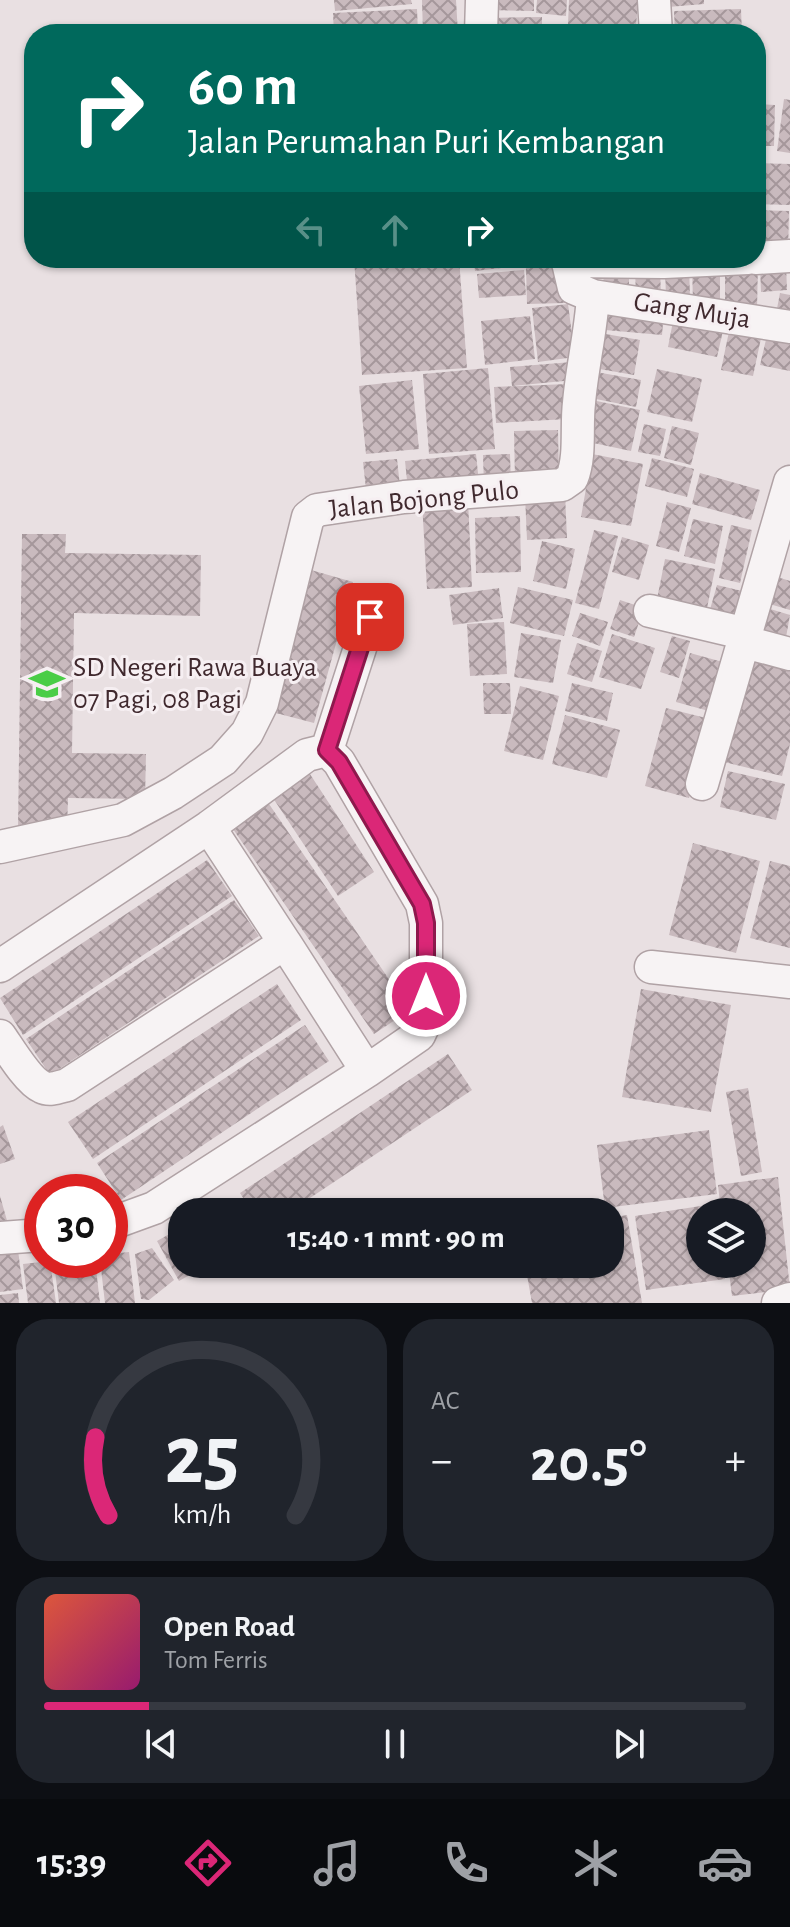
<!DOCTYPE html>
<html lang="id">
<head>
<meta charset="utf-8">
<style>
  :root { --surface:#171b24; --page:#20242c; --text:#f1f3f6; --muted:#9ea1a6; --line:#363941; --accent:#db2777 }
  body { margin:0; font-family:"Alegreya Sans",sans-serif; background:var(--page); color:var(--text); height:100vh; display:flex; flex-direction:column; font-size:30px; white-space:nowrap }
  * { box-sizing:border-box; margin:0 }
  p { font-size:26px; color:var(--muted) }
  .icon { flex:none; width:44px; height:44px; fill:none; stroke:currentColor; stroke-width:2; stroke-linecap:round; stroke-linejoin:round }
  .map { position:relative; height:1303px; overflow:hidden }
  .side { display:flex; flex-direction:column; gap:16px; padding:16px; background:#0d0f14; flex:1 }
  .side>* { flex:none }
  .guide { position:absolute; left:24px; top:24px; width:742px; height:244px; border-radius:32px; box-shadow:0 2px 6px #0004; background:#00695c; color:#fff; overflow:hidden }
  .buttons { position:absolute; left:686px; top:1198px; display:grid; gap:16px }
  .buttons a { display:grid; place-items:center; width:80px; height:80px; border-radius:50%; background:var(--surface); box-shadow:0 2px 6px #0004; font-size:40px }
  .speed { position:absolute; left:24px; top:1174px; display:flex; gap:16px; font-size:40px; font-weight:700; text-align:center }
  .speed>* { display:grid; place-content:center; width:104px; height:104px; border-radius:50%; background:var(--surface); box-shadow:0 2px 6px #0004; line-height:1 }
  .speed .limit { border:12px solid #d22; background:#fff; color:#111 }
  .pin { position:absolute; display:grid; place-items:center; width:68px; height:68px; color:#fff; margin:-34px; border-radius:16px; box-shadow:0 4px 12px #0006 }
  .me { position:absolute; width:88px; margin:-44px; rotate:0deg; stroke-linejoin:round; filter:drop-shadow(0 0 6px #0008) }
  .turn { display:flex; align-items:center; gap:28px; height:168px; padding:0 32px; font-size:36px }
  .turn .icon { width:104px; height:104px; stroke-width:2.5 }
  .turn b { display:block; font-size:56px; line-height:68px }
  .lanes { display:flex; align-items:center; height:76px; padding:0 32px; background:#0003; justify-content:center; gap:40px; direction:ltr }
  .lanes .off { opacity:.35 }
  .big { font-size:60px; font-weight:700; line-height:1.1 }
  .side .tile { flex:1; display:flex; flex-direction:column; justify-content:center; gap:12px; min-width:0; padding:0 28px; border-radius:32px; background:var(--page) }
  .side .dial { align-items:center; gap:0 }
  .dial svg { height:208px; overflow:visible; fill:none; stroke:var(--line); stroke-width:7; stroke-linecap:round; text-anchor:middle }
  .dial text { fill:var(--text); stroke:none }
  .song { display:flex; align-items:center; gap:24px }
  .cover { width:96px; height:96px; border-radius:12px; background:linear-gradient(135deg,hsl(10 70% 55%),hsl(320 70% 35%)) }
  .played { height:8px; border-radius:4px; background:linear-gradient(90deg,var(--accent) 15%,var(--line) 15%) }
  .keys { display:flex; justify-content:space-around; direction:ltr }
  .heat { display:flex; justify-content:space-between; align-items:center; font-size:44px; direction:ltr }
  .side .tiles { flex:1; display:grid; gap:16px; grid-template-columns:1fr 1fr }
  .tile:last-child { grid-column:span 2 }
  .trip { position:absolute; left:168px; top:1198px; width:456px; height:80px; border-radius:32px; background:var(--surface); box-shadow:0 2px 6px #0004; font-weight:700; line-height:80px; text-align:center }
  .menu { display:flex; height:128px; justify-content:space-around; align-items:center; background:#090b0e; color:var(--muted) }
  .menu .icon { width:56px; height:56px }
  .menu .on { color:var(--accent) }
  .menu b { font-size:36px; color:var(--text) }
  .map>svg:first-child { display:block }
  .building { fill:url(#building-cross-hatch) }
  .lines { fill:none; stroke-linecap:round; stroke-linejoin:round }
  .street-casing { stroke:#b0a2a5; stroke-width:35 }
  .street { stroke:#f7f3f4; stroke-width:32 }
  .route-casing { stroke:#8e194d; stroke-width:20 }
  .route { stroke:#db2777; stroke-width:14 }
  .labels { text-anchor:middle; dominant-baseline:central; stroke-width:6; stroke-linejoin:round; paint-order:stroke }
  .street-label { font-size:28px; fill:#40292e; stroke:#f6eff2 }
  .poi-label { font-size:28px; fill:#40292e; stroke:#f6eff2; text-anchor:start }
</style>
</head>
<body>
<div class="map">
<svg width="790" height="1303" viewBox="0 0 790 1303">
  <defs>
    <pattern id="building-cross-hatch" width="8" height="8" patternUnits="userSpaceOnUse" patternTransform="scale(2)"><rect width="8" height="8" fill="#c9babe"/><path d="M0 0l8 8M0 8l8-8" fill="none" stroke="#a5979b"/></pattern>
  </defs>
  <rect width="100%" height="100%" fill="#e9e0e2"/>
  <path class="building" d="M334,0H411L412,4L335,11Z
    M422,0H456L458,34H423Z
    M490,0H534V11L490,10Z
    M537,0H567L566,16L536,13Z
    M569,0H638L636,28L568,24Z
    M667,0H704V4L668,7Z
    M417,9L418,34H334L333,13Z
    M741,9L742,34H675L674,11Z
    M542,17V34H487V18Z
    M784,99L790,100V153L777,151Z
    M756,104L775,105L774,146H756Z
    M758,163L790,164V205L756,204Z
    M756,210L789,211L788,254L756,253Z
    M354,258H459L467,368L362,375Z
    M473,258H536L537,264L475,271Z
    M725,262H758L757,310L725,309Z
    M660,264L661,300H636L635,265Z
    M689,264L690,299H666L665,265Z
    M629,265V297H604L603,266Z
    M692,265H720V302H693Z
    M786,265L787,290L761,292L760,266Z
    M564,267L565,303L527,304L526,268Z
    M524,270L526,295L479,298L477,274Z
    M780,293L790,295V322L775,319Z
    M568,304L575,357L538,362L532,308Z
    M608,307L664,312L662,335L605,330Z
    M675,311L725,322L717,357L668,347Z
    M530,316L535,359L485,365L481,321Z
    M732,317L764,324L753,376L721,370Z
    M769,327L790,332V371L760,365Z
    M594,332L640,340L634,375L588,367Z
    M572,362L574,380L512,386L510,367Z
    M488,368L495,449L429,454L423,374Z
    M657,369L702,379L692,422L647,412Z
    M596,372L641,380L636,407L591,398Z
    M412,380L419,449L366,454L359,386Z
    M567,384L568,419L496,423L494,387Z
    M587,399L640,410L631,451L579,440Z
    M644,424L666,429L660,456L638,452Z
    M672,426L699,433L691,465L664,458Z
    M558,430L559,479L515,480L514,431Z
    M476,454L479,483L408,490L405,461Z
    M510,454L511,485L484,487L483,455Z
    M592,454L643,464L631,526L581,517Z
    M652,458L694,469L687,497L645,486Z
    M397,459L400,486L366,489L363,462Z
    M700,473L760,490L751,520L692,504Z
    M565,494L567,538L527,540L525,495Z
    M468,500L472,587L427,589L422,502Z
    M667,502L691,508L679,552L656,546Z
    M520,516L521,572L476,573L475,518Z
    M693,519L723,526L715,564L684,556Z
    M731,525L752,530L740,583L719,578Z
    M594,530L618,536L599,609L575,603Z
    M22,534H66L65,553L201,555L200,616L74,613L72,753L146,754L145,799L68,798L67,830L18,829Z
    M622,537L649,545L639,580L612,572Z
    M542,541L575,549L566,589L533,581Z
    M665,559L715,569L705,618L655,609Z
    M311,570L353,582L314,723L272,712Z
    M774,576L790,581V610L766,603Z
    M717,585L742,591L732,627L707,620Z
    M518,587L573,600L564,636L510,623Z
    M499,588L503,618L453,625L449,595Z
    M620,600L644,608L634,637L610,629Z
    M767,608L790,615L785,643L759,637Z
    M580,613L608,622L600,646L572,636Z
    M504,622L507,674L470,676L467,624Z
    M521,633L561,640L553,683L514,677Z
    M612,634L655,648L641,689L599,677Z
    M672,636L690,641L679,678L660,672Z
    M577,643L602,651L592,682L567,674Z
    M690,653L730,664L716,713L676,702Z
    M749,660L790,670V744L782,776L724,762Z
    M483,683H510L511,714H484Z
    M572,683L613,693L607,721L565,711Z
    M520,686L559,696L543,760L504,751Z
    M666,708L710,719L689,798L645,786Z
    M565,715L620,730L607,778L552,764Z
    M306,768L374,872L338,896L269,792Z
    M728,771L785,784L776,820L720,807Z
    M269,804L410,1010L374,1034L233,829Z
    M693,843L760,861L736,953L669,935Z
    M207,860L232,896L23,1035L0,998Z
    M770,861L790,866V948L750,938Z
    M234,900L259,936L50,1075L26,1039Z
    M277,984L301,1020L93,1159L68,1122Z
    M641,989L731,1005L711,1112L622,1097Z
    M305,1025L329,1061L121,1200L97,1163Z
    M448,1054L472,1090L289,1212H252L240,1193Z
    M748,1088L762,1172L741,1176L726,1092Z
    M3,1125L15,1159L0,1164V1127Z
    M709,1130L717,1194L605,1208L597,1145Z
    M778,1177L790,1289L732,1296L728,1264H752V1212H721L718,1185Z
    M0,1196L8,1224L0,1226Z
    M235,1198L243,1212H209Z
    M714,1204L716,1212H700V1264H723L725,1279L646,1290L635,1216Z
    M627,1215L642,1303H532L525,1264H610V1218Z
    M182,1227V1264H209L179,1281L157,1241Z
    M152,1248L174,1280L149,1300L141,1299L135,1254Z
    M18,1250L23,1289L0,1292V1252Z
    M129,1252L135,1303H105L100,1260H110V1254Z
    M74,1260H95L100,1303H59L54,1263Z
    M50,1261L56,1303H28L23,1264Z
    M18,1293L19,1303H0V1295Z"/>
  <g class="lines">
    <g class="street-casing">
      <path id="street" d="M654,0L656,34
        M481,34L482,0
        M567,258L574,288L593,296L790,327
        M756,258L790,256
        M567,261L664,262L748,258
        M650,611L747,634
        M745,642L790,654
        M702,784L790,482
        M209,827L285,943
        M0,847L123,820L173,793L223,760L247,733L262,703L308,517L317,510L404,497L562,485L572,478C581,455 576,427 579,403C582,367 591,332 593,296
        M0,966L209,827L307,755L327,750
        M651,967L790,982
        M0,1036C9,1049 28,1081 42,1087C50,1091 59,1087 67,1085L285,943L367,1071
        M110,1224L154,1208L367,1071L419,1035L426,1020V923L422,904L339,762L327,750L370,617
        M0,1238L42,1235
        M778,1303L790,1299"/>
    </g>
    <use href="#street" class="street"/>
  </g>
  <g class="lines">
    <g class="route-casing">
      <path id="route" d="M370,617L327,750L339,762L422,904L426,923V996"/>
    </g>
    <use href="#route" class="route"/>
  </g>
  <defs>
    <g id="school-bare" transform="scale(2.76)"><path d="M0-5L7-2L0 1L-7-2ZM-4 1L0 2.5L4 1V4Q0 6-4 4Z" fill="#4acd46" stroke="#f6eff2" stroke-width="2.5" paint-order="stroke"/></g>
  </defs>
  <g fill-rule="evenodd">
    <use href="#school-bare" x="47" y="684"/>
  </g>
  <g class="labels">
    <g class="street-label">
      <text transform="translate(692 311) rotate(9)">Gang Muja</text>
      <text transform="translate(424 500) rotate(-6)">Jalan Bojong Pulo</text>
    </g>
    <g class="poi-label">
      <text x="73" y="668">SD Negeri Rawa Buaya<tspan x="73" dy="32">07 Pagi, 08 Pagi</tspan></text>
    </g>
  </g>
</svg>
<div class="buttons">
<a><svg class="icon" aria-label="layers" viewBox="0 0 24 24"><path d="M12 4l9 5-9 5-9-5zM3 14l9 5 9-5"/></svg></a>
</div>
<div class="speed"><div class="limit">30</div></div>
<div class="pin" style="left:370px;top:617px;background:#d93025"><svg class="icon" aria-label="arrive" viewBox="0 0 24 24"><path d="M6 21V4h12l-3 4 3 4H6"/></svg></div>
<svg class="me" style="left:426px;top:996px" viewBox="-20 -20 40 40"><circle r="17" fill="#db2777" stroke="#fff" stroke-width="3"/><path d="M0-11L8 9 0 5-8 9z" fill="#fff"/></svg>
<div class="trip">15:40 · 1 mnt · 90 m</div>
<div class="guide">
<div class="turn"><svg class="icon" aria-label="right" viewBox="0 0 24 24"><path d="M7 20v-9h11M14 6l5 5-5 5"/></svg><div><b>60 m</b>Jalan Perumahan Puri Kembangan</div></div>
<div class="lanes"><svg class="icon off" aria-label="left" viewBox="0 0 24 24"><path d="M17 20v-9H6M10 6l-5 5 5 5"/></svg><svg class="icon off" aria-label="ahead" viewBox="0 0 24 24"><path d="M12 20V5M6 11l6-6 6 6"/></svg><svg class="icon" aria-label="right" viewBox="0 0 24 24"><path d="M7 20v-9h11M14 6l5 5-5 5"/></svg></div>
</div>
</div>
<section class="side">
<div class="tiles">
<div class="tile dial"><svg viewBox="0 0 100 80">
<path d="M14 69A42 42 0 1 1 86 69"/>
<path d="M14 69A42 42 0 0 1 9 39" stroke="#db2777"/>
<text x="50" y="56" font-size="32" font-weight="700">25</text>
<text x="50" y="72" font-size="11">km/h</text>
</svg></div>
<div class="tile"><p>AC</p>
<div class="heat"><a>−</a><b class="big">20.5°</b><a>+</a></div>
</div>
<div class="tile">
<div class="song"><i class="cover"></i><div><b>Open Road</b><p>Tom Ferris</p></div></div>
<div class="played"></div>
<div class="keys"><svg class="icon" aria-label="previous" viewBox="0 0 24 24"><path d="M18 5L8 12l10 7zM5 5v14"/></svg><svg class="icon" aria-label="pause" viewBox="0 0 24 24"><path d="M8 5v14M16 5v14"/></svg><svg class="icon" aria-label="next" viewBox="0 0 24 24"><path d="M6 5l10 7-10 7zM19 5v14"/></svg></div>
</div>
</div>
</section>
<nav class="menu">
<b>15:39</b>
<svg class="icon on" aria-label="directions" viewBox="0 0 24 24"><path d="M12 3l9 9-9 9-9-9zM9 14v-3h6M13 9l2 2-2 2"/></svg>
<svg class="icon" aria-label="music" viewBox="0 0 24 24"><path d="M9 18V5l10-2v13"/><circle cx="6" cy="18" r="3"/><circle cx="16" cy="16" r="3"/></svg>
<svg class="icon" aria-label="phone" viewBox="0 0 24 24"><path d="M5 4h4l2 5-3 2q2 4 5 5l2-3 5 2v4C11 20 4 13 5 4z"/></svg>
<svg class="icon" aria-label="climate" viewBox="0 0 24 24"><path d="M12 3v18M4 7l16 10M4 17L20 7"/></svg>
<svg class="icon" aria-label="car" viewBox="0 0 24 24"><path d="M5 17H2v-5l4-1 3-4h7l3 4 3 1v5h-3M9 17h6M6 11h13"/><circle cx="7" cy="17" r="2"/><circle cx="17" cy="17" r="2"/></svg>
</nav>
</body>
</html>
